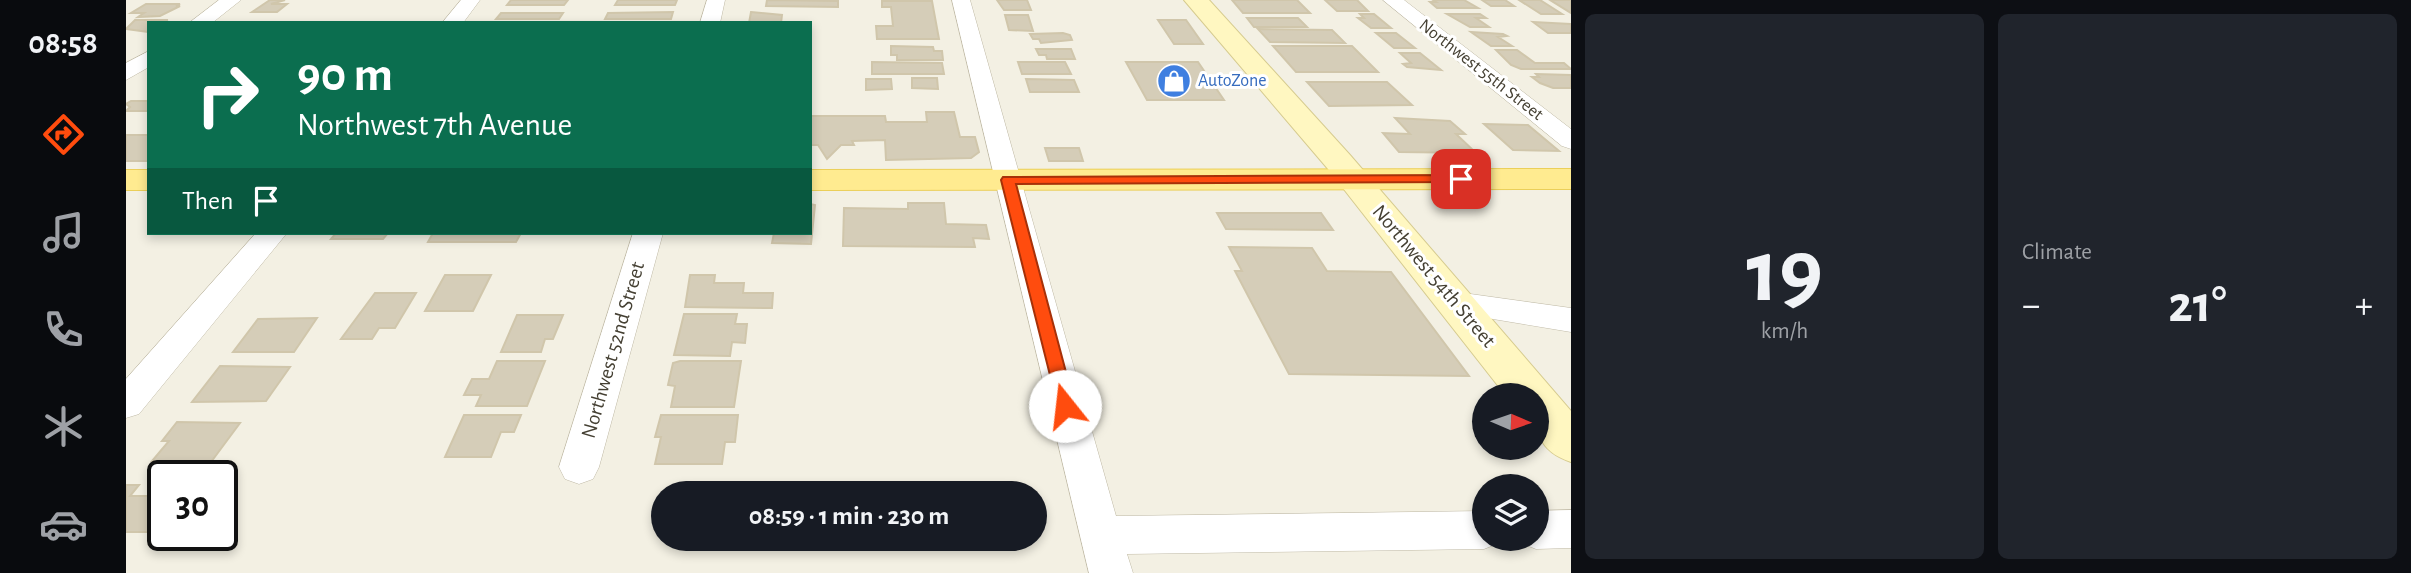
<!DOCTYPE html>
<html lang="en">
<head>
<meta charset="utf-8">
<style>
  :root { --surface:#171b24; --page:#20242c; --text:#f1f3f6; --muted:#9ea1a6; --accent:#ff4c0e }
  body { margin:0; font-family:"Alegreya Sans",sans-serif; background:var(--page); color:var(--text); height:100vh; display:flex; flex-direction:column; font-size:26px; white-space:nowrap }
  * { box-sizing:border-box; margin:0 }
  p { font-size:23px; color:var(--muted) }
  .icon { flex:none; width:38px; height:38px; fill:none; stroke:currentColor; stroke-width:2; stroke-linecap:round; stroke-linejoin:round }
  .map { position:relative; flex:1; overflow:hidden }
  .drawer { display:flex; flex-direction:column; gap:14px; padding:14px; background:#0d0f14; width:840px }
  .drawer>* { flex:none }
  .hud { position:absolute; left:21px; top:21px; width:665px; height:214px; border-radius:0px; box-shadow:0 4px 10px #0003; background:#0b6e4f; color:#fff; overflow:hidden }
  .needle { width:46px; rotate:92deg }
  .tools { position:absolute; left:1346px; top:383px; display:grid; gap:14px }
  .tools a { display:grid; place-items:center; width:77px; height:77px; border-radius:50%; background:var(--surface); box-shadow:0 4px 10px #0003; font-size:35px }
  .speed { position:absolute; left:21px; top:460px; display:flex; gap:14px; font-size:35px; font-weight:700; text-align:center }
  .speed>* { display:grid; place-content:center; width:91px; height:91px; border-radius:50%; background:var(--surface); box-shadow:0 4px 10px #0003; line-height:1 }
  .speed .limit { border:4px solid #111; border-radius:10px; background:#fff; color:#111 }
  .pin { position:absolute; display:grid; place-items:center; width:60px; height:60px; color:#fff; margin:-30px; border-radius:14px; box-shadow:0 4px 10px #0006 }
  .me { position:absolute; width:77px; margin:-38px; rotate:344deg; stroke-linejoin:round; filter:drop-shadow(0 0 5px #0008) }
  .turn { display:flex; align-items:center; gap:24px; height:147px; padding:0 35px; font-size:32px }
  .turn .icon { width:91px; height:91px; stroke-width:2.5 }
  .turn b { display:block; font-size:49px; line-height:60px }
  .then { display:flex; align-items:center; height:66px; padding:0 35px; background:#0003; gap:14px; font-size:26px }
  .big { font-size:52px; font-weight:700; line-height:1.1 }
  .drawer .card { flex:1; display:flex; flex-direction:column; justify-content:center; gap:10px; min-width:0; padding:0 24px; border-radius:10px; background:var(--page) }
  .drawer .dial { align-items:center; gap:0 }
  .dial b { font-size:91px; line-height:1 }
  .heat { display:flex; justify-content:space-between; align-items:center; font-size:38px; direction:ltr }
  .drawer .tiles { flex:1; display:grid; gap:14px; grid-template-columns:repeat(2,1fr) }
  .trip { position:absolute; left:525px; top:481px; width:396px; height:70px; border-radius:35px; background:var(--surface); box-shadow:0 4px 10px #0003; font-weight:700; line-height:70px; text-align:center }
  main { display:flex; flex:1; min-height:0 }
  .tabs { display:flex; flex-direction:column; width:126px; justify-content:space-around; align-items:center; background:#090b0e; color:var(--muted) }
  .tabs .icon { width:49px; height:49px }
  .tabs .on { color:var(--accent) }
  .tabs b { font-size:32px; color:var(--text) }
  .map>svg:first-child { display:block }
  .building { fill:#d5cdb8; stroke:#d0c6ab; stroke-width:2 }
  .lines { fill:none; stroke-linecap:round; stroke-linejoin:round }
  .street-casing { stroke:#bfb9a5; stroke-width:1 }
  .secondary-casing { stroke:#d6cb8f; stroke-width:2 }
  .primary-casing { stroke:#ebcf59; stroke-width:2 }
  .street { fill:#fff; fill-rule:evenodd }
  .secondary { fill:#fff7c1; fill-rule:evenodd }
  .primary { fill:#ffeb90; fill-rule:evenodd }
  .route { fill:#ff4c0e; stroke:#a63109; stroke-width:2 }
  .labels { text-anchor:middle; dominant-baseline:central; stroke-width:6; stroke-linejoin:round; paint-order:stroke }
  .far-street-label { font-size:18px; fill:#454033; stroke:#fff }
  .far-shop-label { font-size:18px; fill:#366cbe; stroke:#fff; text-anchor:start }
  .street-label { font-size:21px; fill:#454033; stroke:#fff }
</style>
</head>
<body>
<main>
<nav class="tabs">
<b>08:58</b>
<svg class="icon on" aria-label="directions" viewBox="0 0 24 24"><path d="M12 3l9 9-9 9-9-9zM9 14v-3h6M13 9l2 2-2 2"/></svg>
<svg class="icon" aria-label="music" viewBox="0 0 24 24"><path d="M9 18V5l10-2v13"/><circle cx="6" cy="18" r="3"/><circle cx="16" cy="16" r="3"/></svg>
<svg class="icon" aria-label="phone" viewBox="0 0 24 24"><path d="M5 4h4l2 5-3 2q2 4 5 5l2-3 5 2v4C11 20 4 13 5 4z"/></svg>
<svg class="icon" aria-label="climate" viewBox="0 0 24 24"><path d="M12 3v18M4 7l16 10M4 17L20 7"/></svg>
<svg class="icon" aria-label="car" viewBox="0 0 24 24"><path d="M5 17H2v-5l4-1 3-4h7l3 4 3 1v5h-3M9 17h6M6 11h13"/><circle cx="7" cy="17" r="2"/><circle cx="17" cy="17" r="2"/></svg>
</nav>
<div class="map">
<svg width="1445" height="573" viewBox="0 0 1445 573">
  <rect width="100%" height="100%" fill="#f3f0e3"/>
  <path class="building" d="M144,0H159L145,4H161L151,12H126Z
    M385,0H442L438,5H381Z
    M492,0H551L549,5H489Z
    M641,0L712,1V7L640,6Z
    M871,0H901L905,10H878Z
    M1106,0H1171L1184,13H1117Z
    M1199,0H1231L1242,11H1211Z
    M1307,0H1338L1352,8H1311L1304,2H1310Z
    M1356,0H1379L1388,6H1365Z
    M1393,0H1414L1436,14H1415Z
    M1424,0H1445V13Z
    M756,1H806L813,39H751L750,26H767L765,7H756Z
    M20,4H54L50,6H54L34,16L12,17L18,13H5Z
    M547,12L545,19H479L482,13Z
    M625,12L656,15L655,23H623Z
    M375,13H437L433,19H370Z
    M1234,14H1248L1265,28H1245L1232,18H1238Z
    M1321,14H1354L1360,18H1350L1363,27H1344Z
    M879,15H902L907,31L883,30Z
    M1121,18H1172L1181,27H1128Z
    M9,20H42L23,23V32L0,29Z
    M1032,20H1060L1077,44H1048Z
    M1407,22L1445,24V33H1422Z
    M1132,29L1206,30L1219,43L1144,42Z
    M1345,32L1377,34L1381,36L1372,37L1386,46H1365Z
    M1250,33H1270L1289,48H1268Z
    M904,34L937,33L944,35L946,40L915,43L913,39H907Z
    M765,46L807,47L808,51H816L817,60H771V55H765Z
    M1147,46H1226L1252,72H1170Z
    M910,49H945L949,59H921L920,55H913Z
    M1370,50H1391L1409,63H1438L1445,69H1395L1385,65Z
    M1274,53H1294L1315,70L1281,67L1277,64L1285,63Z
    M746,62L816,63L818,74H746Z
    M892,62H939L945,74H896Z
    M1000,62H1072L1098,100H1021Z
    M1410,74L1445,75V88H1427L1414,83L1406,77H1413Z
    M786,78H811L812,89L786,88Z
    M740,79H765L766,89L740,90Z
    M900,79L948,80L953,92H904Z
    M1181,82H1261L1286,105L1203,106Z
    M5,101H23V111H0L4,107L0,104Z
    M800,112H828L834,137H849L853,152L845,158L760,160L759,140L726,141L728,145H715L701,159L692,145H684V116H759L760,122H801Z
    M1269,118L1324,121L1339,134H1330L1350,153L1273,152L1257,133L1284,134Z
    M1358,124L1402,125L1433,151L1387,150Z
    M0,135H23V161H0Z
    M919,148H953L957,161H923Z
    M782,203H818L820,224L860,225L863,239L847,238L849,247L717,246L718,208L782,209Z
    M684,204L689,205L685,244L646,243L648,233H684Z
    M1091,213H1195L1207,230L1100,229Z
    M210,233H262L257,239H205Z
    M307,233H395L390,242H302Z
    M1103,247L1186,248L1201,271L1265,272L1343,376L1163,374L1109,271H1116Z
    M319,275H365L347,311H299Z
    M564,275H589L588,283H618L617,293H647L646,308L559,307Z
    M249,293H290L269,328H253L246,339H215Z
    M558,314H611L609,324H621L619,343L606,342L604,356L548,355Z
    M391,315H437L427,339H419L415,352H375Z
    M191,318L168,352H107L132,319Z
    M371,361H419L401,406H350L355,395H338L346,379H363Z
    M554,361H615L608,407H545L549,386L542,385L547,363Z
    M94,366L164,367L140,401L66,402Z
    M338,415H395L388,432H375L365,457H319Z
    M535,415H612L609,442H599L596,464H529L535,437H529Z
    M51,422L114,423L85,462L26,461L43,441H36Z
    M0,485H13L4,496H37V532H0Z"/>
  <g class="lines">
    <g class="street-casing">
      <path id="street" d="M93,0H115L86,23H63Z
        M335,0H354L337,23H316Z
        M581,0H599L594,23H574Z
        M826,0H844L990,516L1358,511V539H1375L1373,543L1358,549L1001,554L1007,573H963Z
        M1257,0H1278L1445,129V149L1436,146Z
        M23,51V67L0,80V63Z
        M130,233H161L13,414L0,418V379Z
        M507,233H537L473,467L467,479L453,484L439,479L433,467Z
        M1330,292L1445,308V332L1319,311L1314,303L1319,295Z
        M1445,510V548L1410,549L1395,543L1393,539H1410V511Z"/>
    </g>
    <g class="secondary-casing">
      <path id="secondary" d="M1058,0H1083L1224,155L1445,411V462C1409,450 1410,429 1410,396H1380L1202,169Z"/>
    </g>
    <g class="primary-casing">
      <path id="primary" d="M1445,169V189L684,190V170Z
        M0,170H23V190H0Z"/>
    </g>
    <use href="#street" class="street"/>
    <use href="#secondary" class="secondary"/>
    <use href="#primary" class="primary"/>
  </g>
  <path class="route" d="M1335,175L1342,179L1340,182L890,184L949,406L939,413L933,411L875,180L877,177Z"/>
  <defs>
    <g id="shop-disc" transform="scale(1.75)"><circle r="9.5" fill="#3f7fe0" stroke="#fff"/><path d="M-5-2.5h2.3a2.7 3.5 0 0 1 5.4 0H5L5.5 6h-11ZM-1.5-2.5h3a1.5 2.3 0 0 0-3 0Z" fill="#fff"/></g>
  </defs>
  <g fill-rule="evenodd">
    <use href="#shop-disc" x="1048" y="81"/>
  </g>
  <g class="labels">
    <g class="far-street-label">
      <text transform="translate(1355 70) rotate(38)">Northwest 55th Street</text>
    </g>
    <g class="far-shop-label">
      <text x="1072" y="81">AutoZone</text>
    </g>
    <g class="street-label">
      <text transform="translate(1308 276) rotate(50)">Northwest 54th Street</text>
      <text transform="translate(487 350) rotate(-74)">Northwest 52nd Street</text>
    </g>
  </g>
</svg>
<div class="tools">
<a><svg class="needle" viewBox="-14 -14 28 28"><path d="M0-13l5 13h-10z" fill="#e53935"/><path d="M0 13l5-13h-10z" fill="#9ea1a6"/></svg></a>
<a><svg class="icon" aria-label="layers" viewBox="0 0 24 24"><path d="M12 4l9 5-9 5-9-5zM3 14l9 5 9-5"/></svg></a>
</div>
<div class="speed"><div class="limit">30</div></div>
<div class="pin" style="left:1335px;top:179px;background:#d93025"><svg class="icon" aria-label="arrive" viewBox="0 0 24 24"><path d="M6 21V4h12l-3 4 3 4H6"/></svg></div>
<svg class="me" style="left:939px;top:406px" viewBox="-20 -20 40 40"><circle r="19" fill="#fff"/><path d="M0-13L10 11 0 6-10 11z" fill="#ff4c0e"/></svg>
<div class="trip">08:59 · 1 min · 230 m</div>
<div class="hud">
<div class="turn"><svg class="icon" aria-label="right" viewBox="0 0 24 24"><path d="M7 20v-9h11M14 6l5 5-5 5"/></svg><div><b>90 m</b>Northwest 7th Avenue</div></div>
<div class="then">Then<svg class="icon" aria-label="arrive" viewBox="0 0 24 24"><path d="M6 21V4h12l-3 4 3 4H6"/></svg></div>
</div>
</div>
<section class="drawer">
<div class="tiles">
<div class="card dial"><b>19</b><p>km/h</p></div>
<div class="card"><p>Climate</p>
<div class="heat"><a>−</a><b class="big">21°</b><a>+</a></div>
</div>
</div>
</section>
</main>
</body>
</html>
